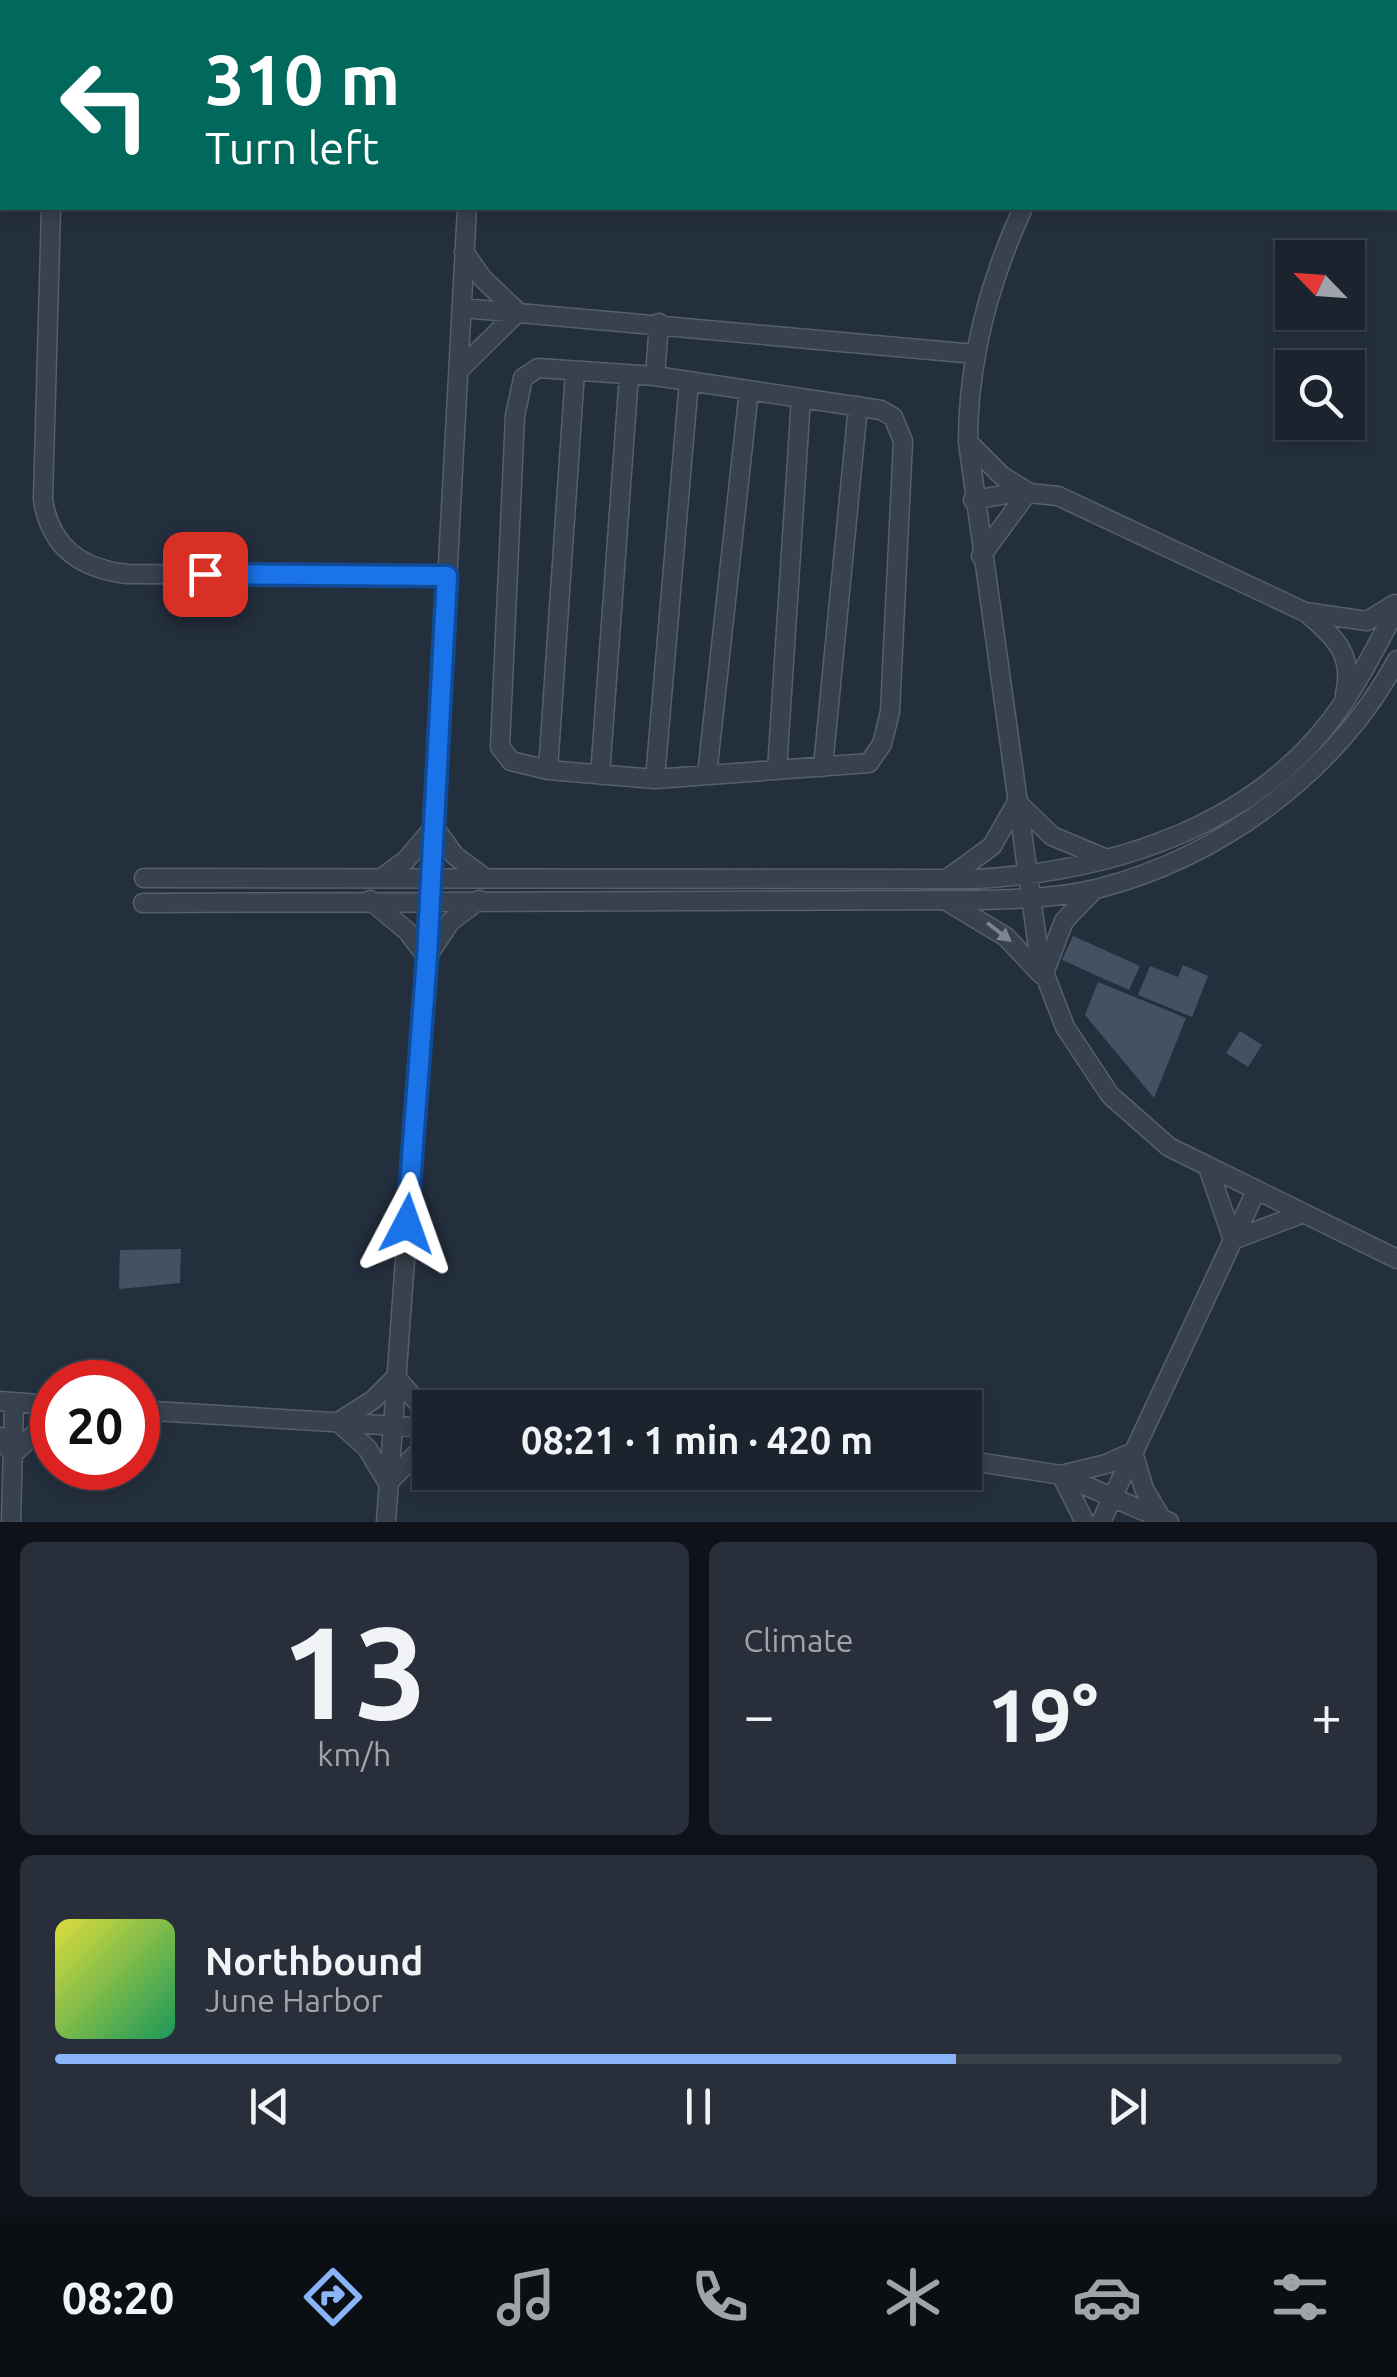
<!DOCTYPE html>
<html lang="en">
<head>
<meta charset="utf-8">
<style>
  :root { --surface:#1b232e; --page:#282f3a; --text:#f1f3f6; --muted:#a0a4aa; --line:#39404a; --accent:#8ab4f8 }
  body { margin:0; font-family:Ubuntu,sans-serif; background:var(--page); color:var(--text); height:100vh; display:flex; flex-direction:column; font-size:38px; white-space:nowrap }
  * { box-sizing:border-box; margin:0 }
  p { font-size:32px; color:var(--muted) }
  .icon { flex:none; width:55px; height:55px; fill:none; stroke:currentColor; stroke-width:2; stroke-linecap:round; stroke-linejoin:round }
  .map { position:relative; height:1522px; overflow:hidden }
  .panel { display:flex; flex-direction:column; gap:20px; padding:20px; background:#0f1319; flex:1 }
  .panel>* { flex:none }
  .hud { position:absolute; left:0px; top:0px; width:1398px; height:210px; box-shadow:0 5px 15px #0003,0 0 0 2px var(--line); background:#00695c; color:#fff; overflow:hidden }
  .needle { width:65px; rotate:295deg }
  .tools { position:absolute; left:1275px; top:240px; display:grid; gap:20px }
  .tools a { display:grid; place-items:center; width:90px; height:90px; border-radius:0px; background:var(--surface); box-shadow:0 5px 15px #0003,0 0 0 2px var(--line); font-size:50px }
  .speed { position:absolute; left:30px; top:1360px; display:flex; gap:20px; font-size:50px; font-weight:700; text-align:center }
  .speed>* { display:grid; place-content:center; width:130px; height:130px; border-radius:50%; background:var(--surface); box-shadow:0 5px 15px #0003,0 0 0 2px var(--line); line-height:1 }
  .speed .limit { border:15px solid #d22; background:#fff; color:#111 }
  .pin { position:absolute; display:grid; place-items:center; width:85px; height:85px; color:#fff; margin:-42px; border-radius:20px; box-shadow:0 5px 15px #0006 }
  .me { position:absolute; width:110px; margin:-55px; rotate:4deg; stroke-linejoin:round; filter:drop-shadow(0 0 8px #0008) }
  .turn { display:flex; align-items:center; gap:35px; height:210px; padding:0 40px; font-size:45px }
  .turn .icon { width:130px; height:130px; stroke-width:2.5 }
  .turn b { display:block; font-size:70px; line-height:85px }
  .big { font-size:75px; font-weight:700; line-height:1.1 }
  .panel .widget { flex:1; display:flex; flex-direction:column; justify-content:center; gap:15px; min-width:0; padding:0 35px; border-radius:15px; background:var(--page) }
  .panel .dial { align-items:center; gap:0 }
  .dial b { font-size:130px; line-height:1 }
  .song { display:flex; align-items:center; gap:30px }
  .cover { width:120px; height:120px; border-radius:15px; background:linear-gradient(135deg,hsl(60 70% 55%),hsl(150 70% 35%)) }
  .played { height:10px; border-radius:5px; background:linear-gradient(90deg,var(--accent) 70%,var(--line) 70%) }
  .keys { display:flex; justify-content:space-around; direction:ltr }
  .heat { display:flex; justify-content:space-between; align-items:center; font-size:55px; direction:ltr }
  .panel .tiles { flex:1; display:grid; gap:20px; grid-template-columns:1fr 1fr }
  .widget:last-child { grid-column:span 2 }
  .trip { position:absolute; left:412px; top:1390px; width:570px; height:100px; border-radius:0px; background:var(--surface); box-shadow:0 5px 15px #0003,0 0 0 2px var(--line); font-weight:700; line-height:100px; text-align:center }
  .menu { display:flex; height:160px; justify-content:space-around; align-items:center; background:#0b0e12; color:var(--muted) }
  .menu .icon { width:70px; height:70px }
  .menu .on { color:var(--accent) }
  .menu b { font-size:45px; color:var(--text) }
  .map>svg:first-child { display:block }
  .building { fill:#455162 }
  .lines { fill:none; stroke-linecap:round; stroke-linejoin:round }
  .minor-casing { stroke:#565f6c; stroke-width:21 }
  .minor { stroke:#38414e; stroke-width:18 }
  .oneway { fill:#7c8592 }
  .route-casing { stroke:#114b97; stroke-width:25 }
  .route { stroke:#1a73e8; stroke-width:18 }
</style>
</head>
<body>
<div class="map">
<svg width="1397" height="1522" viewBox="0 0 1397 1522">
  <rect width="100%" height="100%" fill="#242f3e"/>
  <path class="building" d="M1073,936L1140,966L1129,990L1062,960Z
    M1183,965L1208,976L1192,1017L1138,995L1150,966L1178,977Z
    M1098,982L1186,1018L1154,1098L1085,1015Z
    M1240,1031L1262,1045L1248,1067L1226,1053Z
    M181,1249L180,1283L119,1289L120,1250Z"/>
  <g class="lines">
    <g class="minor-casing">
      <path id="minor" d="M43,2L46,0
        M63,2V0
        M502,2V0
        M1118,2L1119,0
        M0,57L2,53
        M1395,195L1397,196
        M51,208L43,499C50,548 82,569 128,574L447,575
        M1023,208C989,282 968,360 968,442L1040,962L1065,1027L1110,1095L1169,1147L1397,1259
        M463,308L975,354
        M538,368L655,376L881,410L893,417L903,441L890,712L882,744L869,763L655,779L548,770L511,761L500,747L515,416L523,378Z
        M460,369L518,312L483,279L464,252
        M655,376L659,323
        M968,442L1002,476L1028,492L981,556
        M973,500L1019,492L1058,496L1305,612L1367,621L1395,604
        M1309,615C1336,638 1354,656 1345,694
        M823,767L858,406
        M548,770L575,371
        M777,770L801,398
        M600,775L629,375
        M707,775L749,390
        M655,779L689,381
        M383,877L406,860L434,827L455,856L484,877
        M144,878L976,879C1115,871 1262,825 1344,702C1364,672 1380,639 1397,608
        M948,878L992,846L1017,802L1052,836L1107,859
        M370,900L407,931L427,957L450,922L479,900
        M948,902L1006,937L1041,974
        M143,903L978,900C1018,899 1060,898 1100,888C1222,856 1336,772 1397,660
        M1046,968L1064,921L1094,890
        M1209,1170L1233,1240L1301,1214
        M0,1401L52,1405
        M138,1410L430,1428
        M430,1417L396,1377L373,1400L338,1422L367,1448L388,1483L430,1440
        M0,1437L13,1454L52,1418
        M965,1460L1061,1475L1169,1522
        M11,1522L14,1402
        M386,1522L427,957L467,208
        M1085,1522L1061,1475L1106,1464L1133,1452L1144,1489L1160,1516
        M1101,1522L1255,1193"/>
    </g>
    <use href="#minor" class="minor"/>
  </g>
  <defs><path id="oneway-solid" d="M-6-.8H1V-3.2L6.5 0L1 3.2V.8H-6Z" transform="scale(2.5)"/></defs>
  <use class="oneway" href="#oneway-solid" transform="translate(999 932) rotate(38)"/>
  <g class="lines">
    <g class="route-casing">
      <path id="route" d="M205,574L447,576L427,957L407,1224"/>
    </g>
    <use href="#route" class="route"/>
  </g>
</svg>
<div class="tools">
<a><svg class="needle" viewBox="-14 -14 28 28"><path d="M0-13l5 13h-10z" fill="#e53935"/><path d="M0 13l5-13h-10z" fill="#a0a4aa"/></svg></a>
<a><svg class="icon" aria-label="search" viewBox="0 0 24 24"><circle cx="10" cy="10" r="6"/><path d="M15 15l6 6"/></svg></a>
</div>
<div class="speed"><div class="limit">20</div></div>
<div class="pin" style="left:205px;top:574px;background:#d93025"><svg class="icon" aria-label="arrive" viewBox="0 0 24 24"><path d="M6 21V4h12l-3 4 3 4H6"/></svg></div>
<svg class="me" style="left:407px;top:1224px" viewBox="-20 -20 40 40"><path d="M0-17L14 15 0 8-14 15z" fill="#1a73e8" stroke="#fff" stroke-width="4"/></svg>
<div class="trip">08:21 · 1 min · 420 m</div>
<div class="hud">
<div class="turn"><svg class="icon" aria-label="left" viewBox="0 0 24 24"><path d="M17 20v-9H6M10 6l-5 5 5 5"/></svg><div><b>310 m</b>Turn left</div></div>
</div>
</div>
<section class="panel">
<div class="tiles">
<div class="widget dial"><b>13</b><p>km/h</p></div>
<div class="widget"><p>Climate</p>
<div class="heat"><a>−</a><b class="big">19°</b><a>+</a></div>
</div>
<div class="widget">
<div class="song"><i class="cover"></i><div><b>Northbound</b><p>June Harbor</p></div></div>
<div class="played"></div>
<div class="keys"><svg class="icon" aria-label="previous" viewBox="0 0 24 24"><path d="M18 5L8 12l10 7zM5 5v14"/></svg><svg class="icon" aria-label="pause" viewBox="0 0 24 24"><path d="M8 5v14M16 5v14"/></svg><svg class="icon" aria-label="next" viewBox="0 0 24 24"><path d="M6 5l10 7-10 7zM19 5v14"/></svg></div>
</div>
</div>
</section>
<nav class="menu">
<b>08:20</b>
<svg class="icon on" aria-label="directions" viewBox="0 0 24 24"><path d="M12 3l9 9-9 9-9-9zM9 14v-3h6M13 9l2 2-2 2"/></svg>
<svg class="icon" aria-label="music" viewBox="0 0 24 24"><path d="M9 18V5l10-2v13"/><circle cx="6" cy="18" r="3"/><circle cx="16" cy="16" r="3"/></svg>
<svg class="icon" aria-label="phone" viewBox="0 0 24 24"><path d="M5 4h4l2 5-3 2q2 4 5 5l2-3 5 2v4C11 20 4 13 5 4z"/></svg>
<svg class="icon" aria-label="climate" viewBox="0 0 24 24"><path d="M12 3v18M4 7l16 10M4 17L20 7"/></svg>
<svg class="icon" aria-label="car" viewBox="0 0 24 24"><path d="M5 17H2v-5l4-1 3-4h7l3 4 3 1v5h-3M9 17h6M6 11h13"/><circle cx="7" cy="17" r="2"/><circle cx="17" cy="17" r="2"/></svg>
<svg class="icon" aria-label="filters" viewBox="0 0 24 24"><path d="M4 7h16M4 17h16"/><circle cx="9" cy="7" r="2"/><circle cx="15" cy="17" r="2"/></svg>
</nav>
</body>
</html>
